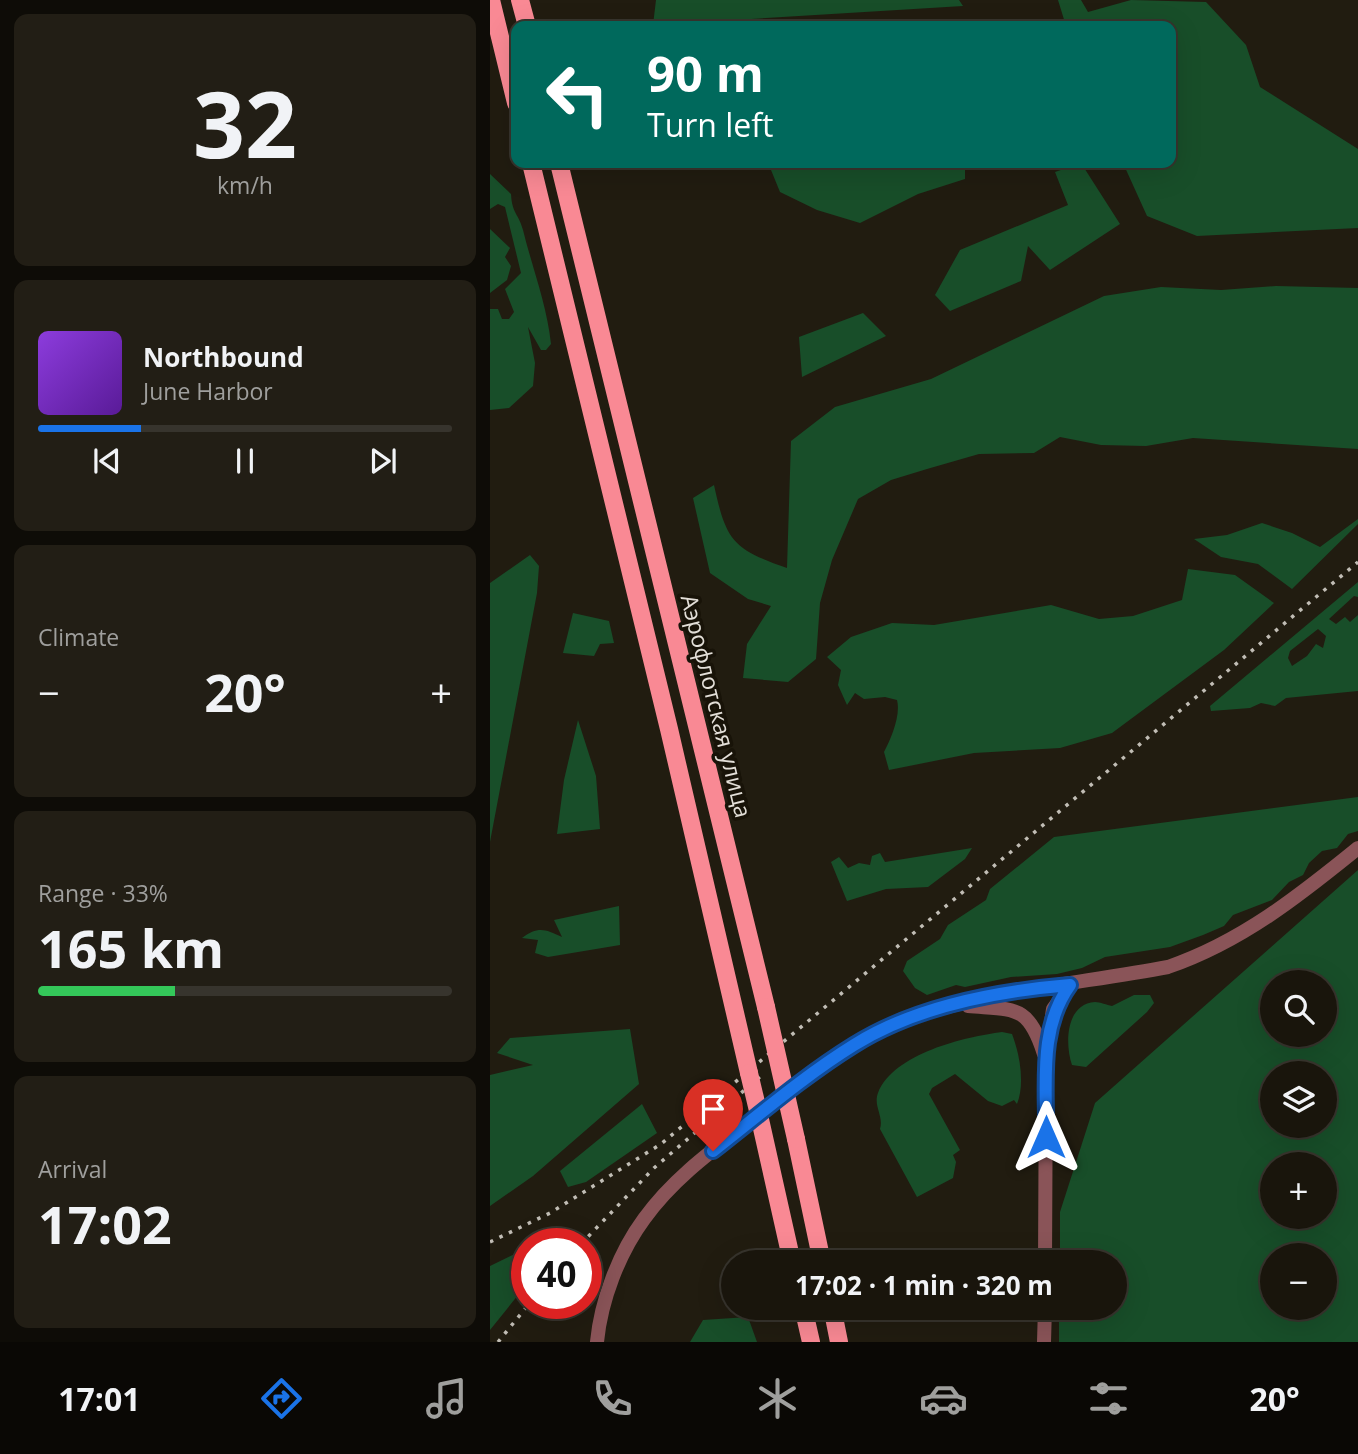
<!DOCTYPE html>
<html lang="en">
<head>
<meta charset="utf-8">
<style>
  :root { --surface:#19150c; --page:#221e15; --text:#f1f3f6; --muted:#9f9f9d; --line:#37342d; --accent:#1a73e8 }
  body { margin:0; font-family:"Open Sans",sans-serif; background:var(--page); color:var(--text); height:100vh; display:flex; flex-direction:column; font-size:26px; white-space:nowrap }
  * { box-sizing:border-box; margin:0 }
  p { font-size:23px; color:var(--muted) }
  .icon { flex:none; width:38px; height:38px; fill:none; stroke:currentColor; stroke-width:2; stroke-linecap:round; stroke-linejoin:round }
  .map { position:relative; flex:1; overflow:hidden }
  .panel { display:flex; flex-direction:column; gap:14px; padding:14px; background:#0e0c07; width:490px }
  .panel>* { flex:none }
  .banner { position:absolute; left:21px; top:21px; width:665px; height:147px; border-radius:14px; box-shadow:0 7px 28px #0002,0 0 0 2px var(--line); background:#00695c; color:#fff; overflow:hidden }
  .fabs { position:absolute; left:770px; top:970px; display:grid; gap:14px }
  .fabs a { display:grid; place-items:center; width:77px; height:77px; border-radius:50%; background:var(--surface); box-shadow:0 7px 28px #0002,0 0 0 2px var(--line); font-size:35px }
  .speed { position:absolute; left:21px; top:1228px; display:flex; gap:14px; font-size:35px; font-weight:700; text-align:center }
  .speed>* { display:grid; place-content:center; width:91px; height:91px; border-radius:50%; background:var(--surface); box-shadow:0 7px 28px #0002,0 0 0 2px var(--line); line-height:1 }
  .speed .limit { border:10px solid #d22; background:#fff; color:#111 }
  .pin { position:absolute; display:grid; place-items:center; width:60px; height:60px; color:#fff; margin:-72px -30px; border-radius:50% 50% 50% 0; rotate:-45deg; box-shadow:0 0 7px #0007 }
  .pin .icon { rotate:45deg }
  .me { position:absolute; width:77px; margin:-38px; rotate:0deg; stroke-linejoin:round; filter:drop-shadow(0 0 5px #0008) }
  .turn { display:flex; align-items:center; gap:24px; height:147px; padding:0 21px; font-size:32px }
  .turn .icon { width:91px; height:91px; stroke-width:2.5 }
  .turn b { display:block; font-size:49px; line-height:60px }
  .big { font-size:52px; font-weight:700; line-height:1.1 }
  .panel .card { flex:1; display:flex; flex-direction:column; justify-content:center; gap:10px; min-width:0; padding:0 24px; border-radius:14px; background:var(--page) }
  .panel .dial { align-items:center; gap:0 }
  .dial b { font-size:91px; line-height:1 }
  .song { display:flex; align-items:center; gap:21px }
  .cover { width:84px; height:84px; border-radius:10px; background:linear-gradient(135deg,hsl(270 70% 55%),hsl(270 70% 35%)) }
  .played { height:7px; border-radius:4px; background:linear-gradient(90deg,var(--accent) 25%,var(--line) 25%) }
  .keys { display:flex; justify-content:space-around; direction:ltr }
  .heat { display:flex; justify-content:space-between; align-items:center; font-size:38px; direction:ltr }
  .charge { height:10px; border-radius:5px; background:linear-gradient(90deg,#34c759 33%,var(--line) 0) }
  .trip { position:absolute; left:231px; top:1250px; width:406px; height:70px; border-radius:35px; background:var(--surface); box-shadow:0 7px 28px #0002,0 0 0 2px var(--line); font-weight:700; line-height:70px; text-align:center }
  .dock { display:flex; height:112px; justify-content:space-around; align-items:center; background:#0a0805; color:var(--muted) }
  .dock .icon { width:49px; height:49px }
  .dock .current { color:var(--accent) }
  .dock b { font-size:32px; color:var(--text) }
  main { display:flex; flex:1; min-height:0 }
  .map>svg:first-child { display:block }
  .green { fill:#184e29; fill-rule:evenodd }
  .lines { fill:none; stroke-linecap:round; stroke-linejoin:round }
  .tertiary { stroke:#8a5458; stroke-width:14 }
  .primary { stroke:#f98994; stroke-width:18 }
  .rail { stroke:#c1bdb5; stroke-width:3.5; stroke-dasharray:3.5 7; stroke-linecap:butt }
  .primary-bridge { stroke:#f98994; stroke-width:18 }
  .route-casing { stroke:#114b97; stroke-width:18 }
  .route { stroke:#1a73e8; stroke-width:12 }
  .labels { text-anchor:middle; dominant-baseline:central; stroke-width:7; stroke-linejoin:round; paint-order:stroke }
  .street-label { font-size:23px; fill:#e3dfd8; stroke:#181308 }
</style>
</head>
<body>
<main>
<section class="panel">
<div class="card dial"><b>32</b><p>km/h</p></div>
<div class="card">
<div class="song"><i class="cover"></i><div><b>Northbound</b><p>June Harbor</p></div></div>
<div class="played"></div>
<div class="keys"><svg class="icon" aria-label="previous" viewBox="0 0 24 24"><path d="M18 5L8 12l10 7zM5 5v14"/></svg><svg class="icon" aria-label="pause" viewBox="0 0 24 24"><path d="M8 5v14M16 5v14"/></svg><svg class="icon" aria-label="next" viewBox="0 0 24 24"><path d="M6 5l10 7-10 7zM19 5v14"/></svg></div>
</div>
<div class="card"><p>Climate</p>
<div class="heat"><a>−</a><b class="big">20°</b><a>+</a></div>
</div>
<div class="card"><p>Range · 33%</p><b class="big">165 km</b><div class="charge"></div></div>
<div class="card"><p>Arrival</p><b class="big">17:02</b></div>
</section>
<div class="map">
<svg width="868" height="1342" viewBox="0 0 868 1342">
  <rect width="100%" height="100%" fill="#211c10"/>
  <path class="green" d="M166,0H469L473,6L163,25Z
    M568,0H591L598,12L641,0L716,2L756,45L770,87L868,149V228L707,236L657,216L633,163H681V26H576Z
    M225,163H475V179L428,194L370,223L327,210L290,192L281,170Z
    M591,163L630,224L560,270L538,246L531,281L460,311L445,295L470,250L578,205L565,172Z
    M0,174L21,194C22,214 29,214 33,230C42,267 57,305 61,344L56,350H51L38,327L45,363L43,386L19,408L0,410V309H8L12,319H19L24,312L15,289L31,273L15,207L8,204L0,209Z
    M0,229L20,248L15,257L21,266L17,280L0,293Z
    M786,286L868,288V449L703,438L656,446L611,445L570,437L544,453L489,454L437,469L401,480L368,499L342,560L330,603L326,659L298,682L253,678L257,644L281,606L258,599L220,573L203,498L224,485C236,540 242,549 297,568L301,441L345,407L441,379L614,296L671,287L731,290Z
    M373,313L396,336L312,377L309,337Z
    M868,519V524L802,589L768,564L731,557L704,539L737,535L772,523L802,533L830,547Z
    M40,555L49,566L47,593L0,842V583Z
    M698,569L745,575L784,603L734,650L622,733L570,748L484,753L399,770L394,752C401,739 411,715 407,700L395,697L374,699L365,693L357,705L348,685L351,670L337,657L361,637L402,623L444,625L561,605L609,619L643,616L692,600Z
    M868,582V597L864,596L839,619L846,624L855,617L860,622L868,615V691L796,698L785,706L771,703L760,708L721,711L720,706ZM828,629L836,636L833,648L826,644L817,656L802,666L798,658L800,651Z
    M83,613L119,621L124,643L110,644L104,656L73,653Z
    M88,720L106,776L110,829L67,834L74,780Z
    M868,797V831L858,834L847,848L832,851L819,863L813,875L799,882L782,900L743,915L734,926L713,935L680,947L615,957L592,968L567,974L521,977L475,987L466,985L437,995L425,988L413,971L417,961L450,939L458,925L496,900L500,889L564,837Z
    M482,848L475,859L438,887L396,889L357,901L341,862L349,857L358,868L369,863L380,865L382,856L390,853L395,862Z
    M868,870V1342H569V1307H625V1262H570V1212L605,1103ZM782,982H835V1034H782ZM782,1073H835V1125H782ZM782,1164H835V1216H782ZM782,1255H835V1307H782Z
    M129,906L130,945L58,957L45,953L48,940L32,938C48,926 55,929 72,937L64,920Z
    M644,995H660L664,1003L657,1012L596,1067L582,1065C575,1045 575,1004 605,1002C610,1002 617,1005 622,1006Z
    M140,1029L149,1084L43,1176L0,1206V1075L43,1065L7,1053L20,1038Z
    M512,1032L522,1034C530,1055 535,1084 527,1104L524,1100L512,1106L498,1101L465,1074L442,1088L439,1094L470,1150L463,1155L466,1162L463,1178L427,1197L390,1129C394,1116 383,1106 388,1093C404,1053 475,1037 512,1032Z
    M152,1104L167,1133L96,1182L78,1187L70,1171Z
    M37,1248V1284L0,1330V1266Z
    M258,1317L267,1342H200L213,1320Z"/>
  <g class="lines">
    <path class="tertiary" d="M478,1006C525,1010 538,1004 554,1054
      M555,1262L556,1058L563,1009L580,985
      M107,1342C111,1300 129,1253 154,1219C184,1177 227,1147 267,1116C316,1079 364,1036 423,1017C505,990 593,983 678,967C751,942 809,896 868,848
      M554,1342L555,1307"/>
    <path class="primary" d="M1,0L26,103
      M30,0L37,26
      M41,163L179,729L259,1073
      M69,163L276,1007
      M269,1115L302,1262
      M306,1139L332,1262
      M313,1307L321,1342
      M342,1307L349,1342"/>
    <path class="rail" d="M0,1242L60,1213L171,1144L868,562
      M91,1244L164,1168L272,1075
      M8,1342L39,1304"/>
    <path class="primary-bridge" d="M276,1007L306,1139
      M259,1073L269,1115"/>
  </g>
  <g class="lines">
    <g class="route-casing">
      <path id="route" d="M223,1151C269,1115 314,1076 364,1045C426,1006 508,991 580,985C548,1029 557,1085 556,1137"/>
    </g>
    <use href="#route" class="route"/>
  </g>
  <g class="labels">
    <g class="street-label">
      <text transform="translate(227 706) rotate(76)">Аэрофлотская улица</text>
    </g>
  </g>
</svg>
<div class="fabs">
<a><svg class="icon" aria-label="search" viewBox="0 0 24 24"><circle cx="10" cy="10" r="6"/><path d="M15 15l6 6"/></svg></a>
<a><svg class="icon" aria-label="layers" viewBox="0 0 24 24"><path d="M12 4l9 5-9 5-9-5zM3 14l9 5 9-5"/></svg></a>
<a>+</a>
<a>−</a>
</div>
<div class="speed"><div class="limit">40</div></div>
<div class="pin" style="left:223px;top:1151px;background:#d93025"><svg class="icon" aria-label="arrive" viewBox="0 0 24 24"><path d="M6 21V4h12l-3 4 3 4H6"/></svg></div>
<svg class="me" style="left:556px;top:1137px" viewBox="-20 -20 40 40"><path d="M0-17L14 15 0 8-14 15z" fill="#1a73e8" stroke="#fff" stroke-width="4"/></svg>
<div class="trip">17:02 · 1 min · 320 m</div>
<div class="banner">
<div class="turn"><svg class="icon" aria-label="left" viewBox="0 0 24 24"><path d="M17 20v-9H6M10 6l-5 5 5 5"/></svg><div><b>90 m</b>Turn left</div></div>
</div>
</div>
</main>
<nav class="dock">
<b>17:01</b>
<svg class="icon current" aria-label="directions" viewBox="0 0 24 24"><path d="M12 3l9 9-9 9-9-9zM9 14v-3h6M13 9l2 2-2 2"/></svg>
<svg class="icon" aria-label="music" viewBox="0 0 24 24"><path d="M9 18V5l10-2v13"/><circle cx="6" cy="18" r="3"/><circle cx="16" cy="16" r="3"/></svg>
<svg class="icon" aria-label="phone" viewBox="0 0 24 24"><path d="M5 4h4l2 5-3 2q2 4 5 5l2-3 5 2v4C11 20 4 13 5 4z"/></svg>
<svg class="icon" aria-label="climate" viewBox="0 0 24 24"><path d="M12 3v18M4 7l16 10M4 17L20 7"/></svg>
<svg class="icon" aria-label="car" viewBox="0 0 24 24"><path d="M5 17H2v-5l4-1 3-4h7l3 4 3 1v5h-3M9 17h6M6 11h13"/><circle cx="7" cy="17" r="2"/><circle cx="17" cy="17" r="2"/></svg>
<svg class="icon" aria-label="filters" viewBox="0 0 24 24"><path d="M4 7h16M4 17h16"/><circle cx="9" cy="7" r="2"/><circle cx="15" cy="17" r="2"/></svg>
<b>20°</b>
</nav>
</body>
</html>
